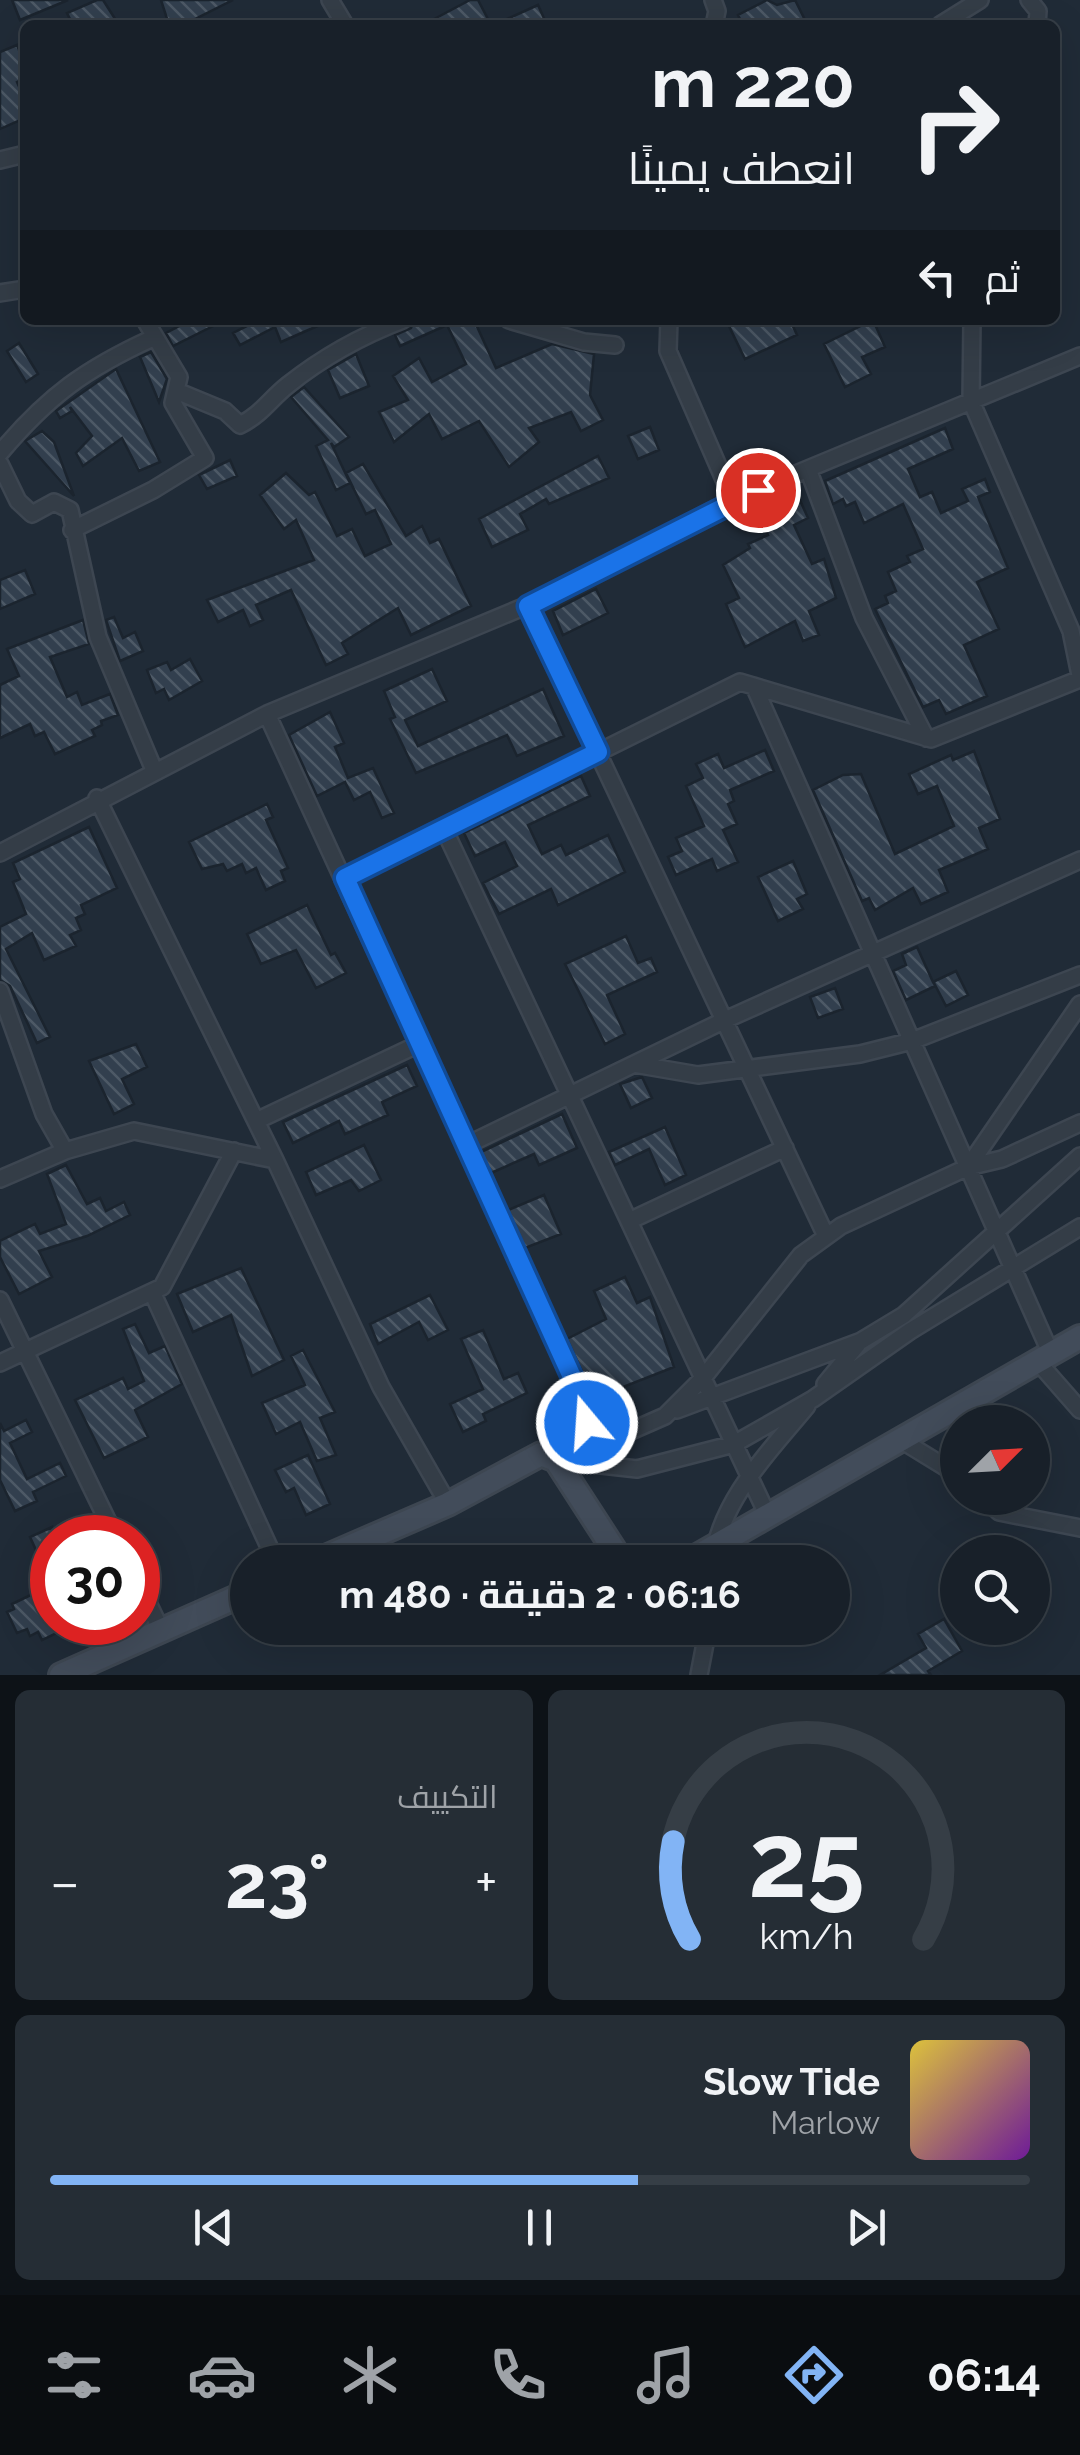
<!DOCTYPE html>
<html lang="ar">
<head>
<meta charset="utf-8">
<style>
  :root { --surface:#182029; --page:#252d35; --text:#f1f3f6; --muted:#9fa3a8; --line:#363e46; --accent:#82b4f5 }
  body { margin:0; font-family:Raleway,Cairo,sans-serif; background:var(--page); color:var(--text); direction:rtl; height:100vh; display:flex; flex-direction:column; font-size:38px; white-space:nowrap }
  * { box-sizing:border-box; margin:0 }
  p { font-size:32px; color:var(--muted) }
  .icon { flex:none; width:55px; height:55px; fill:none; stroke:currentColor; stroke-width:2; stroke-linecap:round; stroke-linejoin:round }
  .map { position:relative; height:1675px; overflow:hidden; direction:ltr }
  .panel { display:flex; flex-direction:column; gap:15px; padding:15px; background:#0d1217; flex:1 }
  .panel>* { flex:none }
  .hud { position:absolute; left:20px; top:20px; width:1040px; height:305px; border-radius:15px; box-shadow:0 10px 40px #0002,0 0 0 2px var(--line); direction:rtl; background:#182029; color:var(--text); overflow:hidden }
  .needle { width:65px; rotate:66deg }
  .controls { position:absolute; left:940px; top:1405px; display:grid; gap:20px }
  .controls a { display:grid; place-items:center; width:110px; height:110px; border-radius:50%; background:var(--surface); box-shadow:0 10px 40px #0002,0 0 0 2px var(--line); font-size:50px }
  .speed { position:absolute; left:30px; top:1515px; display:flex; gap:20px; font-size:50px; font-weight:700; text-align:center }
  .speed>* { display:grid; place-content:center; width:130px; height:130px; border-radius:50%; background:var(--surface); box-shadow:0 10px 40px #0002,0 0 0 2px var(--line); line-height:1 }
  .speed .limit { border:15px solid #d22; background:#fff; color:#111 }
  .pin { position:absolute; display:grid; place-items:center; width:85px; height:85px; color:#fff; margin:-42px; border:5px solid #fff; border-radius:50%; box-shadow:0 2px 10px #0007 }
  .me { position:absolute; width:110px; margin:-55px; rotate:342deg; stroke-linejoin:round; filter:drop-shadow(0 0 8px #0008) }
  .turn { display:flex; align-items:center; gap:35px; height:210px; padding:0 40px; font-size:45px }
  .turn .icon { width:130px; height:130px; stroke-width:2.5 }
  .turn b { display:block; font-size:70px; line-height:85px }
  .then { display:flex; align-items:center; height:95px; padding:0 40px; background:#0003; gap:20px; font-size:38px }
  .big { font-size:75px; font-weight:700; line-height:1.1 }
  .panel .card { flex:1; display:flex; flex-direction:column; justify-content:center; gap:15px; min-width:0; padding:0 35px; border-radius:15px; background:var(--page) }
  .panel .dial { align-items:center; gap:0 }
  .dial svg { height:260px; overflow:visible; fill:none; stroke:var(--line); stroke-width:7; stroke-linecap:round; text-anchor:middle }
  .dial text { fill:var(--text); stroke:none }
  .song { display:flex; align-items:center; gap:30px }
  .cover { width:120px; height:120px; border-radius:15px; background:linear-gradient(135deg,hsl(50 70% 55%),hsl(280 70% 35%)) }
  .played { height:10px; border-radius:5px; background:linear-gradient(90deg,var(--accent) 60%,var(--line) 60%) }
  .keys { display:flex; justify-content:space-around; direction:ltr }
  .heat { display:flex; justify-content:space-between; align-items:center; font-size:55px; direction:ltr }
  .panel .tiles { flex:1; display:grid; gap:15px; grid-template-columns:1fr 1fr }
  .card:last-child { grid-column:span 2 }
  .trip { position:absolute; left:230px; top:1545px; width:620px; height:100px; border-radius:50px; background:var(--surface); box-shadow:0 10px 40px #0002,0 0 0 2px var(--line); font-weight:700; line-height:100px; text-align:center; direction:rtl }
  .menu { display:flex; height:160px; justify-content:space-around; align-items:center; background:#0a0d10; color:var(--muted) }
  .menu .icon { width:70px; height:70px }
  .menu .selected { color:var(--accent) }
  .menu b { font-size:45px; color:var(--text) }
  .map>svg:first-child { display:block }
  .building { fill:url(#building-back-hatch); stroke:#1b242e; stroke-width:2.5 }
  .lines { fill:none; stroke-linecap:round; stroke-linejoin:round }
  .street-casing { stroke:#3d4651; stroke-width:20 }
  .secondary-casing { stroke:#3d4651; stroke-width:28 }
  .street { stroke:#343d47; stroke-width:15 }
  .secondary { stroke:#424c5a; stroke-width:22 }
  .route-casing { stroke:#114b97; stroke-width:25 }
  .route { stroke:#1a73e8; stroke-width:18 }
</style>
</head>
<body>
<div class="map">
<svg width="1080" height="1675" viewBox="0 0 1080 1675">
  <defs>
    <pattern id="building-back-hatch" width="6" height="6" patternUnits="userSpaceOnUse" patternTransform="scale(2.5)"><rect width="6" height="6" fill="#323f4e"/><path d="M-1 5l2 2M0 0l6 6M5-1l2 2" fill="none" stroke="#4d5966"/></pattern>
  </defs>
  <rect width="100%" height="100%" fill="#202b37"/>
  <path class="building" d="M12,0H68L20,20Z
    M97,0H103L119,25H73L67,13Z
    M161,0H233L183,25H169Z
    M470,0H478L491,25H423Z
    M767,0L777,5L795,0L805,20L794,25H743L738,15Z
    M538,5L547,25H494Z
    M17,45L25,65V78L17,82L25,100V118L0,129V52Z
    M191,320H225L173,346L166,333Z
    M259,320H331L281,342L275,327L240,345L233,333Z
    M414,320H474L496,368L552,344L594,354L590,395L603,420L581,431L571,412L529,428L539,442L509,467L479,421L442,439L429,414L394,442L379,412L408,400L393,376L419,358L432,382L466,364L447,325L400,346L395,335L411,328Z
    M742,320H790L797,335L745,359L729,326Z
    M873,320L885,347L862,357L871,374L845,387L824,344Z
    M19,343L38,374L26,382L7,351Z
    M151,352L167,379L159,402L140,357Z
    M356,354L369,386L340,398L328,370Z
    M116,369L160,462L139,471L122,438L83,466L76,453L92,436L70,407L72,411L60,418L56,411Z
    M304,387L349,437L334,447L331,443L350,483L336,490L316,446L328,440L291,397Z
    M650,427L659,450L638,459L628,436Z
    M945,428L953,449L908,469L920,497L932,492L941,513L968,501L962,489L985,479L990,492L978,497L1008,568L977,582L999,629L964,645L987,696L946,714L939,700L923,707L875,609L888,603L885,596L896,591L888,572L910,562L907,556L923,549L903,504L864,523L855,502L846,506L843,499L833,504L825,481Z
    M42,431L54,442L74,496L25,441Z
    M598,456L609,478L549,504L546,499L520,514L528,530L492,547L479,519Z
    M230,460L237,476L207,489L199,475Z
    M363,464L406,536L422,526L430,543L439,539L471,606L411,635L398,608L342,643L348,654L326,665L291,590L256,605L263,620L250,626L243,610L218,622L207,600L314,560L296,520L284,529L260,495L286,473L309,495L315,492L337,536L352,529L365,556L391,544L375,510L366,514L346,473Z
    M798,496L808,518L794,525L812,564L824,559L836,598L809,611L819,635L803,641L795,621L745,647L726,604L739,598L723,565L750,548L748,544L768,535L755,506L768,500L772,509Z
    M25,570L35,594L0,609V580Z
    M596,589L608,613L563,635L553,611Z
    M114,617L123,638L135,632L143,651L120,661L106,620Z
    M83,620L89,644L50,657L67,697L77,692L82,705L110,694L118,715L101,721L102,725L92,730L95,736L55,754L44,732L35,736L30,724L0,738V685L19,676L7,649Z
    M190,659L202,681L169,700L164,689L156,693L147,670L167,662L171,670Z
    M432,669L447,701L405,720L418,746L543,689L564,736L517,756L507,735L416,773L390,719L395,717L384,691Z
    M330,712L344,743L335,747L348,778L373,768L394,813L382,818L370,792L354,800L345,782L317,796L289,735Z
    M765,750L774,771L730,790L734,801L728,804L737,824L723,830L738,862L717,871L712,859L676,875L668,857L682,851L676,838L704,826L686,786L703,778L696,764L718,754L724,768Z
    M974,751L1000,819L979,828L988,849L939,870L948,892L921,904L913,888L875,910L869,898L862,901L813,790L843,775L861,774L895,854L954,826L937,786L918,794L909,774L951,755L953,760Z
    M581,776L590,796L528,825L542,854L561,845L566,855L608,835L625,872L558,905L551,889L499,914L483,883L517,866L505,842L475,856L464,833Z
    M267,804L273,817L266,820L288,868L281,871L285,881L266,890L256,868L246,873L242,864L227,871L223,864L202,869L189,842Z
    M89,827L117,888L81,905L85,914L76,918L81,930L70,935L76,946L44,960L32,933L6,949L50,1037L37,1043L10,986L0,980V927L26,914L13,882L20,879L13,863Z
    M793,861L807,894L797,899L803,909L778,921L758,877Z
    M307,905L331,955L335,953L346,973L316,988L296,950L261,964L247,934Z
    M626,936L638,963L651,958L657,972L607,995L625,1034L605,1044L565,964Z
    M917,947L933,982L956,971L968,995L946,1006L934,983L935,986L906,1000L893,971L906,965L902,954Z
    M835,988L843,1009L818,1018L810,997Z
    M136,1044L147,1067L122,1079L134,1104L114,1114L89,1061Z
    M407,1065L417,1086L382,1102L388,1115L345,1134L339,1121L293,1143L283,1122Z
    M642,1077L652,1098L631,1108L620,1084Z
    M562,1114L577,1148L539,1165L534,1154L491,1173L481,1152Z
    M665,1127L686,1175L665,1185L649,1149L615,1165L609,1152Z
    M364,1145L381,1180L359,1191L351,1180L316,1195L306,1172Z
    M66,1165L87,1204L100,1198L106,1211L124,1202L130,1215L87,1236L39,1251L52,1277L19,1294L0,1257V1241L35,1224L40,1234L66,1224L47,1174Z
    M544,1195L561,1234L525,1248L508,1210Z
    M241,1268L284,1360L252,1376L231,1315L193,1332L177,1294Z
    M625,1277L637,1303L650,1297L674,1367L608,1393L604,1384L591,1391L567,1339L606,1319L594,1291Z
    M430,1295L448,1330L428,1340L419,1322L378,1344L370,1324Z
    M135,1324L149,1353L165,1346L182,1384L135,1410L148,1437L104,1458L75,1400L123,1378L128,1389L144,1381L123,1329Z
    M483,1330L504,1379L518,1373L527,1393L483,1414L486,1421L463,1432L450,1404L483,1389L461,1339Z
    M303,1350L335,1412L320,1418L336,1455L317,1461L300,1422L276,1434L262,1403L305,1385L291,1356Z
    M26,1420L32,1432L10,1443L27,1479L60,1463L66,1476L33,1492L37,1501L15,1511L0,1480V1423L4,1431Z
    M308,1455L330,1504L306,1515L294,1488L286,1492L275,1470Z
    M52,1527V1622H79L42,1640L38,1632L30,1636L27,1629L17,1633L7,1612L14,1609L12,1604L52,1585L30,1537Z
    M944,1619L962,1651L928,1671L931,1675H880L926,1648L918,1634Z"/>
  <g class="lines">
    <g class="street-casing">
      <path id="street" d="M330,0L345,25
        M713,0L717,11L714,25
        M1029,0L1038,11L1037,25
        M940,25L980,0
        M0,160L25,154
        M0,293L25,289
        M509,320L584,342L615,345
        M669,320L668,351L733,500
        M972,320L971,401L1071,631L1080,675
        M179,392L225,411L240,425C262,414 270,399 288,385C323,357 361,336 403,320
        M0,453C48,396 85,369 153,338
        M0,464L18,501L32,514L54,502L70,510L98,637L154,770
        M808,469L864,618L926,738
        M72,530L153,490L205,458L173,403L179,377L145,320
        M528,605L826,1236
        M754,686L1051,1354
        M267,714L588,1412L587,1423L550,1454
        M97,798L275,1160
        M444,829L768,1516
        M0,853L267,714L528,605L733,500L1080,356
        M345,878L740,682L931,739L1080,679
        M0,991L44,1114L65,1151L134,1131L275,1160L381,1387L448,1504
        M634,1064L698,1075L860,1054L912,1041L1080,975
        M256,1121L421,1043
        M467,1145L725,1020L1080,860
        M968,1167L1080,1004
        M0,1179L65,1151
        M629,1221L785,1148
        M152,1292L276,1562
        M0,1300L116,1538
        M1038,1362L1080,1410
        M0,1363L162,1287L234,1151
        M825,1384L858,1344
        M677,1410L861,1341L904,1315L1080,1156
        M901,1440L958,1475
        M559,1452L608,1441L665,1416L703,1378L801,1255L841,1226L968,1167L1002,1159L1080,1123
        M556,1460L637,1469L734,1444L813,1399L910,1331L1080,1227
        M985,1498L999,1512L1080,1528
        M713,1562C719,1501 770,1451 807,1406
        M138,1582L161,1630
        M699,1675L708,1628"/>
    </g>
    <g class="secondary-casing">
      <path id="secondary" d="M314,1562L448,1504L541,1454L556,1460L622,1562
        M687,1562L1080,1337
        M61,1675L248,1592"/>
    </g>
    <use href="#street" class="street"/>
    <use href="#secondary" class="secondary"/>
  </g>
  <g class="lines">
    <g class="route-casing">
      <path id="route" d="M587,1423L588,1412L345,878L598,752L528,606L758,490"/>
    </g>
    <use href="#route" class="route"/>
  </g>
</svg>
<div class="controls">
<a><svg class="needle" viewBox="-14 -14 28 28"><path d="M0-13l5 13h-10z" fill="#e53935"/><path d="M0 13l5-13h-10z" fill="#9fa3a8"/></svg></a>
<a><svg class="icon" aria-label="search" viewBox="0 0 24 24"><circle cx="10" cy="10" r="6"/><path d="M15 15l6 6"/></svg></a>
</div>
<div class="speed"><div class="limit">30</div></div>
<div class="pin" style="left:758px;top:490px;background:#d93025"><svg class="icon" aria-label="arrive" viewBox="0 0 24 24"><path d="M6 21V4h12l-3 4 3 4H6"/></svg></div>
<svg class="me" style="left:587px;top:1423px" viewBox="-20 -20 40 40"><circle r="17" fill="#1a73e8" stroke="#fff" stroke-width="3"/><path d="M0-11L8 9 0 5-8 9z" fill="#fff"/></svg>
<div class="trip">06:16 · 2 دقيقة · 480 m</div>
<div class="hud">
<div class="turn"><svg class="icon" aria-label="right" viewBox="0 0 24 24"><path d="M7 20v-9h11M14 6l5 5-5 5"/></svg><div><b>220 m</b>انعطف يمينًا</div></div>
<div class="then">ثم<svg class="icon" aria-label="left" viewBox="0 0 24 24"><path d="M17 20v-9H6M10 6l-5 5 5 5"/></svg></div>
</div>
</div>
<section class="panel">
<div class="tiles">
<div class="card dial"><svg viewBox="0 0 100 80">
<path d="M14 69A42 42 0 1 1 86 69"/>
<path d="M14 69A42 42 0 0 1 9 39" stroke="#82b4f5"/>
<text x="50" y="56" font-size="32" font-weight="700">25</text>
<text x="50" y="72" font-size="11">km/h</text>
</svg></div>
<div class="card"><p>التكييف</p>
<div class="heat"><a>−</a><b class="big">23°</b><a>+</a></div>
</div>
<div class="card">
<div class="song"><i class="cover"></i><div><b>Slow Tide</b><p>Marlow</p></div></div>
<div class="played"></div>
<div class="keys"><svg class="icon" aria-label="previous" viewBox="0 0 24 24"><path d="M18 5L8 12l10 7zM5 5v14"/></svg><svg class="icon" aria-label="pause" viewBox="0 0 24 24"><path d="M8 5v14M16 5v14"/></svg><svg class="icon" aria-label="next" viewBox="0 0 24 24"><path d="M6 5l10 7-10 7zM19 5v14"/></svg></div>
</div>
</div>
</section>
<nav class="menu">
<b>06:14</b>
<svg class="icon selected" aria-label="directions" viewBox="0 0 24 24"><path d="M12 3l9 9-9 9-9-9zM9 14v-3h6M13 9l2 2-2 2"/></svg>
<svg class="icon" aria-label="music" viewBox="0 0 24 24"><path d="M9 18V5l10-2v13"/><circle cx="6" cy="18" r="3"/><circle cx="16" cy="16" r="3"/></svg>
<svg class="icon" aria-label="phone" viewBox="0 0 24 24"><path d="M5 4h4l2 5-3 2q2 4 5 5l2-3 5 2v4C11 20 4 13 5 4z"/></svg>
<svg class="icon" aria-label="climate" viewBox="0 0 24 24"><path d="M12 3v18M4 7l16 10M4 17L20 7"/></svg>
<svg class="icon" aria-label="car" viewBox="0 0 24 24"><path d="M5 17H2v-5l4-1 3-4h7l3 4 3 1v5h-3M9 17h6M6 11h13"/><circle cx="7" cy="17" r="2"/><circle cx="17" cy="17" r="2"/></svg>
<svg class="icon" aria-label="filters" viewBox="0 0 24 24"><path d="M4 7h16M4 17h16"/><circle cx="9" cy="7" r="2"/><circle cx="15" cy="17" r="2"/></svg>
</nav>
</body>
</html>
